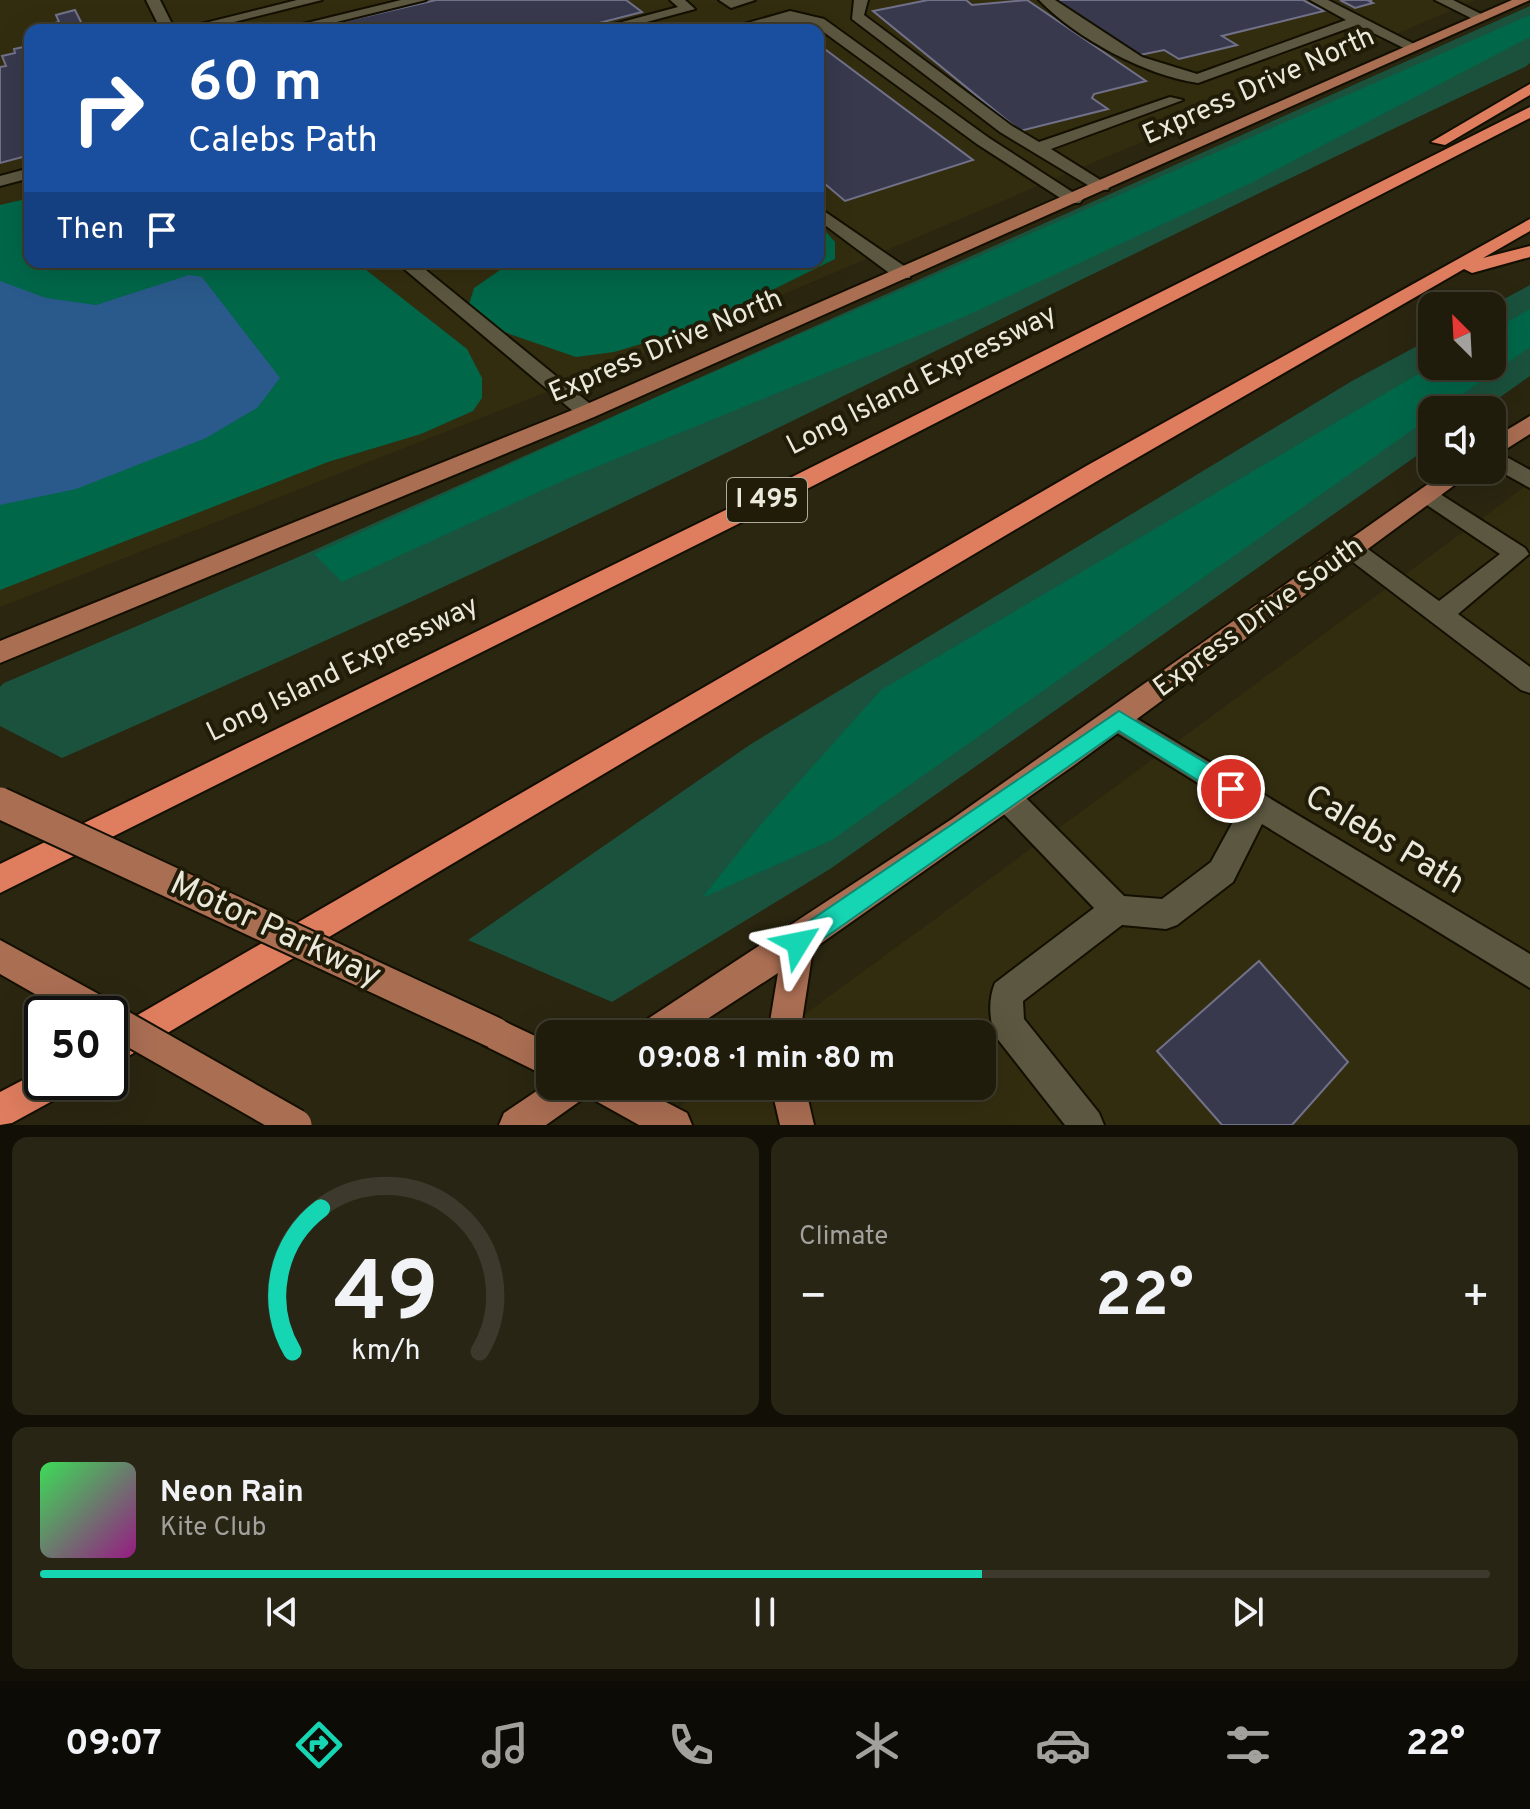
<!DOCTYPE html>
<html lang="en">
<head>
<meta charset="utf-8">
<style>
  :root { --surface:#201c0c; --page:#282515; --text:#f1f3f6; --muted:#a2a19d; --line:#3d3a2d; --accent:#15d5b3 }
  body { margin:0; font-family:Overpass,sans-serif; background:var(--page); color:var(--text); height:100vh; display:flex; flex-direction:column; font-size:30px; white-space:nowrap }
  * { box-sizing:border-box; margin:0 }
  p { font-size:26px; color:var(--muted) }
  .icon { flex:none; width:44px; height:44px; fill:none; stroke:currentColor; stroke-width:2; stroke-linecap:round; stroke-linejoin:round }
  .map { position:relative; height:1125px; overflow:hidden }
  .side { display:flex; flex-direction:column; gap:12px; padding:12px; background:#120f07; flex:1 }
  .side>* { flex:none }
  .guide { position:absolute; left:24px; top:24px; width:800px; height:244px; border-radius:16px; box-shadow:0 8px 32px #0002,0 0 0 2px var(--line); background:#1a4fa0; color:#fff; overflow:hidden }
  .needle { width:52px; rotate:336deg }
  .buttons { position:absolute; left:1418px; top:292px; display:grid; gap:16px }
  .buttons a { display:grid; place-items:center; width:88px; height:88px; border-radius:16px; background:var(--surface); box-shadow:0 8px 32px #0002,0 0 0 2px var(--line); font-size:40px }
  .speed { position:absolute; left:24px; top:996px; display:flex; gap:16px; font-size:40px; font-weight:700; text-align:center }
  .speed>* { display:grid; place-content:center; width:104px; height:104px; border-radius:50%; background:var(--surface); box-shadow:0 8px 32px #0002,0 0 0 2px var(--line); line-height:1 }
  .speed .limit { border:4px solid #111; border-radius:12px; background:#fff; color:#111 }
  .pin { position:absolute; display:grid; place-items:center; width:68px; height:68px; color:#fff; margin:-34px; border:4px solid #fff; border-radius:50%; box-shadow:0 2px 8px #0007 }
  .me { position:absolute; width:88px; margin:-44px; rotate:55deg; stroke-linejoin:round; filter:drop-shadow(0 0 6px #0008) }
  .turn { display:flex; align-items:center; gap:28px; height:168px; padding:0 32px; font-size:36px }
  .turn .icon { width:104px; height:104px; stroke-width:2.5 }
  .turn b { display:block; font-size:56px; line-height:68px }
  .then { display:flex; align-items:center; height:76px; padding:0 32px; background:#0003; gap:16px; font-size:30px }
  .big { font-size:60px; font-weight:700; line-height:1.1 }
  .side .card { flex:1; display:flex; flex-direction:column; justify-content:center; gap:12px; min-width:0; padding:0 28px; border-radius:16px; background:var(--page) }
  .side .dial { align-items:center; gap:0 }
  .dial svg { height:208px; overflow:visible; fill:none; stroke:var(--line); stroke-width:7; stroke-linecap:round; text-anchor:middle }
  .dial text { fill:var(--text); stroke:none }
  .song { display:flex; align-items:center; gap:24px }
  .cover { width:96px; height:96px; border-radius:12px; background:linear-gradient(135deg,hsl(130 70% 55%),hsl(310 70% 35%)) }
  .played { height:8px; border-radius:4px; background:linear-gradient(90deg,var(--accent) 65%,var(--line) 65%) }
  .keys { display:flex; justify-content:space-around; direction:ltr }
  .heat { display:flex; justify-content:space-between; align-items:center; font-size:44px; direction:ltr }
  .side .tiles { flex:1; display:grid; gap:12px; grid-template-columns:1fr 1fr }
  .card:last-child { grid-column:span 2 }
  .trip { position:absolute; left:536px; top:1020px; width:460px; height:80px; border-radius:16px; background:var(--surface); box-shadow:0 8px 32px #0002,0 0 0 2px var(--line); font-weight:700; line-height:80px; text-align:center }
  .menu { display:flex; height:128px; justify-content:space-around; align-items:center; background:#0d0b05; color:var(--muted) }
  .menu .icon { width:56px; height:56px }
  .menu .selected { color:var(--accent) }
  .menu b { font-size:36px; color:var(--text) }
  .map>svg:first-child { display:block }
  .built { fill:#332d10; fill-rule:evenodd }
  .green { fill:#1a523d }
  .forest { fill:#006749 }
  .water { fill:#2a5a8b }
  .building { fill:#39394e; stroke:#717189; stroke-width:2 }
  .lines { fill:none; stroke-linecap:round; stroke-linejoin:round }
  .minor-casing { stroke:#130f00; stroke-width:4 }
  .major-casing { stroke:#130f00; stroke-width:4 }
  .highway-casing { stroke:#130f00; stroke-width:4 }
  .minor { fill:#5b5740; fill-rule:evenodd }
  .major { fill:#aa6e53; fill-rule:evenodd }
  .highway { fill:#df7d5f; fill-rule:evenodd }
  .major-bridge-casing { stroke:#130f00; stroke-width:35; stroke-linecap:butt }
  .major-bridge { stroke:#aa6e53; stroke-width:31 }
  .route { fill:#15d5b3; stroke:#0e8a74; stroke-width:2 }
  .labels { text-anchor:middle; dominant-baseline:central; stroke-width:8; stroke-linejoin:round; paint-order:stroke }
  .shield { fill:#201c07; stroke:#aeac9c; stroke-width:2 }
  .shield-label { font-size:26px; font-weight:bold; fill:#ebe9dc }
  .street-label { font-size:28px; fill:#ebe9dc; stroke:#201c07 }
  .near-street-label { font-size:34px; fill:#ebe9dc; stroke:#201c07 }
</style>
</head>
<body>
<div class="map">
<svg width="1530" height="1125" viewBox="0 0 1530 1125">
  <rect width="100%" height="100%" fill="#2a2610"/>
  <path class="built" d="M0,0H1476L633,358L0,607ZM30,30H818V262H30Z
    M1530,483V1125H654L707,1086H982V1034H778Z"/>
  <path class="green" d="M1530,6V63L1525,67C1161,236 805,420 441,588C315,646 188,702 62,758L0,726V687L4,683L303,555Z
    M1530,285V376L1482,410H1432V445L830,869L612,1002L468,940L751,744L1352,381L1432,338V366H1492L1491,306Z"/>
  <path class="forest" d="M1530,15V37L1524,40L1253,182L966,316L569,478L342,582L314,554L657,397Z
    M30,198V262H356L467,349L482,378V398L473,411L421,434L328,462L0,590V205Z
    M818,223L835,242V259L695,328L614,352L576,357L501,331L469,304L474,288L512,262H818Z
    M1530,309V347L1440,410H1432V416L832,840L702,898L761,824L881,690L1432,366H1492V331Z"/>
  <path class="water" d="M189,275L202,277L280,378L257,408L206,438L76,489L0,505V281L46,298L96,305Z"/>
  <path class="building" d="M436,0H626L642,12L572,30H306Z
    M928,0H966L972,5L1027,0L1146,81L1094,94L1092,98L1108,109L1020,131L873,11Z
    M1056,0H1303L1324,11L1222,36L1237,45L1179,59L1164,50L1140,55Z
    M1340,0H1372L1369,1L1373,3L1355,8Z
    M75,10L85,30H41L48,28L46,25L59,22L56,15Z
    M27,42H30V155L0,163V67L6,66L2,56L15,53L14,49L28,46Z
    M818,44L973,160L845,201L818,178Z
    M1259,961L1348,1062L1292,1125H1222L1157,1051Z"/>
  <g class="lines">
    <g class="minor-casing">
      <path id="minor" d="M146,0H160L175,30H161Z
        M297,0H322L202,30H177Z
        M401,0H426L304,30H278Z
        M670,0H685L695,9L617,30H592L678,7Z
        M719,0H755L731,8Z
        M854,0H868L864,15L1012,126L1039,142L1170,97L1183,100L1051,149L1110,186L1108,190H1096L1000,132L852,19Z
        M1039,0H1055L1142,57L1197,74L1346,20L1310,0H1328L1422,48L1410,51L1357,25L1198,83C1145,75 1077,39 1039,0Z
        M1435,0H1453L1489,18L1477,21Z
        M790,11L824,19L989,138L1083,199L1080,203H1068L977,144L814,25C780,17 758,30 723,30Z
        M30,168V178L0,186V176Z
        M818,207L910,270V278H896L818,220Z
        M396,262H416L594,407L598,412L594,417H580Z
        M1492,449L1530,470V488L1492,467Z
        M1429,487L1525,548L1529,554L1458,614L1530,667V693L1521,690L1345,556L1341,550L1345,544H1361L1439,601L1500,554L1421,501L1418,495L1421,489Z
        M1119,708L1530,954V988L1262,824L1233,882L1177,925L1166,929L1122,925L1023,1001L1024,1019L1099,1113L1104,1125H1065L996,1037C989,1020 988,1000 995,983L1094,908L997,807L993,798L997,789L1007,785L1017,789L1124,896L1162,899L1211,862L1240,809L1109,728L1106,720L1109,712Z"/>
    </g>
    <g class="major-casing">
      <path id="major" d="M1512,0H1530L594,417L0,663V641L580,407Z
        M1530,416V434L1492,458V439Z
        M1448,470H1475L1073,766L813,949L800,1034H768L778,973L684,1034H639L643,1022L952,819Z
        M0,940L113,1002L117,1014L113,1026L110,1014H70L0,974Z
        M495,1017L550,1043V1078L483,1045L479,1033L483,1021Z
        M550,1082V1086H635L687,1113L692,1125H639L587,1096L546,1125H499L504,1113Z
        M771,1086H805L814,1125H780Z"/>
    </g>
    <g class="highway-casing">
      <path id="highway" d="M1530,84V95L1445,145L1431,142Z
        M1530,107V118L760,513L0,893V864L744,501Z
        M1530,219V231L1483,258L1530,246V257L1472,273L1464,269L1104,477L110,1067V1031L1088,465Z
        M42,1070V1082H70L65,1094L12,1123L0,1125V1092Z"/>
    </g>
    <use href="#minor" class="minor"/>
    <use href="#major" class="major"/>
    <use href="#highway" class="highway"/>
    <g class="major-bridge-casing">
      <path id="major-bridge" d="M0,803L495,1033
        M110,1019L296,1125"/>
    </g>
    <use href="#major-bridge" class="major-bridge"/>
  </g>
  <path class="route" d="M1119,711L1238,782L1241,789L1238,796L1231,798L1223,796L1119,731L806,951L798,955L789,951L786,943L789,935Z"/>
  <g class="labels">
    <rect class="shield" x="727" y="478" width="80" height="44" rx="6"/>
    <g class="shield-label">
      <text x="767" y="500">I 495</text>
    </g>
    <g class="street-label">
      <text transform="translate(1259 87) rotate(-24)">Express Drive North</text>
      <text transform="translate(666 347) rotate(-23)">Express Drive North</text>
      <text transform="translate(922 381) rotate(-27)">Long Island Expressway</text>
      <text transform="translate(1259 618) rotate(-36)">Express Drive South</text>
      <text transform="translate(343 670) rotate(-26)">Long Island Expressway</text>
    </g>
    <g class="near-street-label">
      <text transform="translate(1384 841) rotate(31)">Calebs Path</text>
      <text transform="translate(275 931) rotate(25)">Motor Parkway</text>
    </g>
  </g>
</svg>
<div class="buttons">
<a><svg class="needle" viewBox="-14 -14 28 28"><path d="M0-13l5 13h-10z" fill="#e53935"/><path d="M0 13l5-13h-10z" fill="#a2a19d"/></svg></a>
<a><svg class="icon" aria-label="sound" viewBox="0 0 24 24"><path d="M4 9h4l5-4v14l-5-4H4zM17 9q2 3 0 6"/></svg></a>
</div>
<div class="speed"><div class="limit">50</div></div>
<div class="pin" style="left:1231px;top:789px;background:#d93025"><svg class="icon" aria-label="arrive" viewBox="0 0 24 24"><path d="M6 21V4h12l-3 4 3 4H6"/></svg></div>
<svg class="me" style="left:798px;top:943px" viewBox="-20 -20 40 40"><path d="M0-17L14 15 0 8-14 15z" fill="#15d5b3" stroke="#fff" stroke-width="4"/></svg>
<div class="trip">09:08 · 1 min · 80 m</div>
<div class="guide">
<div class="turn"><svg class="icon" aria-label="right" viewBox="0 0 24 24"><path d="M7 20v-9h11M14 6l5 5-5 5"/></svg><div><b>60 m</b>Calebs Path</div></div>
<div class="then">Then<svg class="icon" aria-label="arrive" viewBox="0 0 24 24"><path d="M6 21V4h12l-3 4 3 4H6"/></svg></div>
</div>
</div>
<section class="side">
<div class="tiles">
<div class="card dial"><svg viewBox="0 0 100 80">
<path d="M14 69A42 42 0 1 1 86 69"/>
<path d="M14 69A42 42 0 0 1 25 14" stroke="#15d5b3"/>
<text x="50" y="56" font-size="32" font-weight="700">49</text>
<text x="50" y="72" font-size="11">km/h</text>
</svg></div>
<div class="card"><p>Climate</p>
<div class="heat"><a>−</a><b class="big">22°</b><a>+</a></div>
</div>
<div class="card">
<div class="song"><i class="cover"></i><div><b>Neon Rain</b><p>Kite Club</p></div></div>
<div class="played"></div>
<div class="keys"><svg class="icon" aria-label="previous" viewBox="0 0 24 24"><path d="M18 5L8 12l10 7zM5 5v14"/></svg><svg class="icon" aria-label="pause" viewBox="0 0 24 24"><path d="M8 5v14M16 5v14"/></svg><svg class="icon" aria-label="next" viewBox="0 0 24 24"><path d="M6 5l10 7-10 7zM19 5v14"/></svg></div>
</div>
</div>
</section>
<nav class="menu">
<b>09:07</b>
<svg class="icon selected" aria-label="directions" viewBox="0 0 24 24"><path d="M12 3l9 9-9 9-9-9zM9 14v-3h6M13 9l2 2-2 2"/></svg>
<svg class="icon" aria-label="music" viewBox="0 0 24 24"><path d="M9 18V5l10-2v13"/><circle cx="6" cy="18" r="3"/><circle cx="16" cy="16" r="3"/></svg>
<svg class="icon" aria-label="phone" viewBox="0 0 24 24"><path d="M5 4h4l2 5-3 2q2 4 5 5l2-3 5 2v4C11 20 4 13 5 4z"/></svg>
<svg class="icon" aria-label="climate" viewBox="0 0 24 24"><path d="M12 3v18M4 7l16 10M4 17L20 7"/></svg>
<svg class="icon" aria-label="car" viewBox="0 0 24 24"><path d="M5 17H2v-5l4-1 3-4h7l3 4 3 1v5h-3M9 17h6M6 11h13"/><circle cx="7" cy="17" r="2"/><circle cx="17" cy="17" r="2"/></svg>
<svg class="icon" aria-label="filters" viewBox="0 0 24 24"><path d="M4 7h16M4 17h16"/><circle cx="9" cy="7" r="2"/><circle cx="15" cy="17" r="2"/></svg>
<b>22°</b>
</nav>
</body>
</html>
